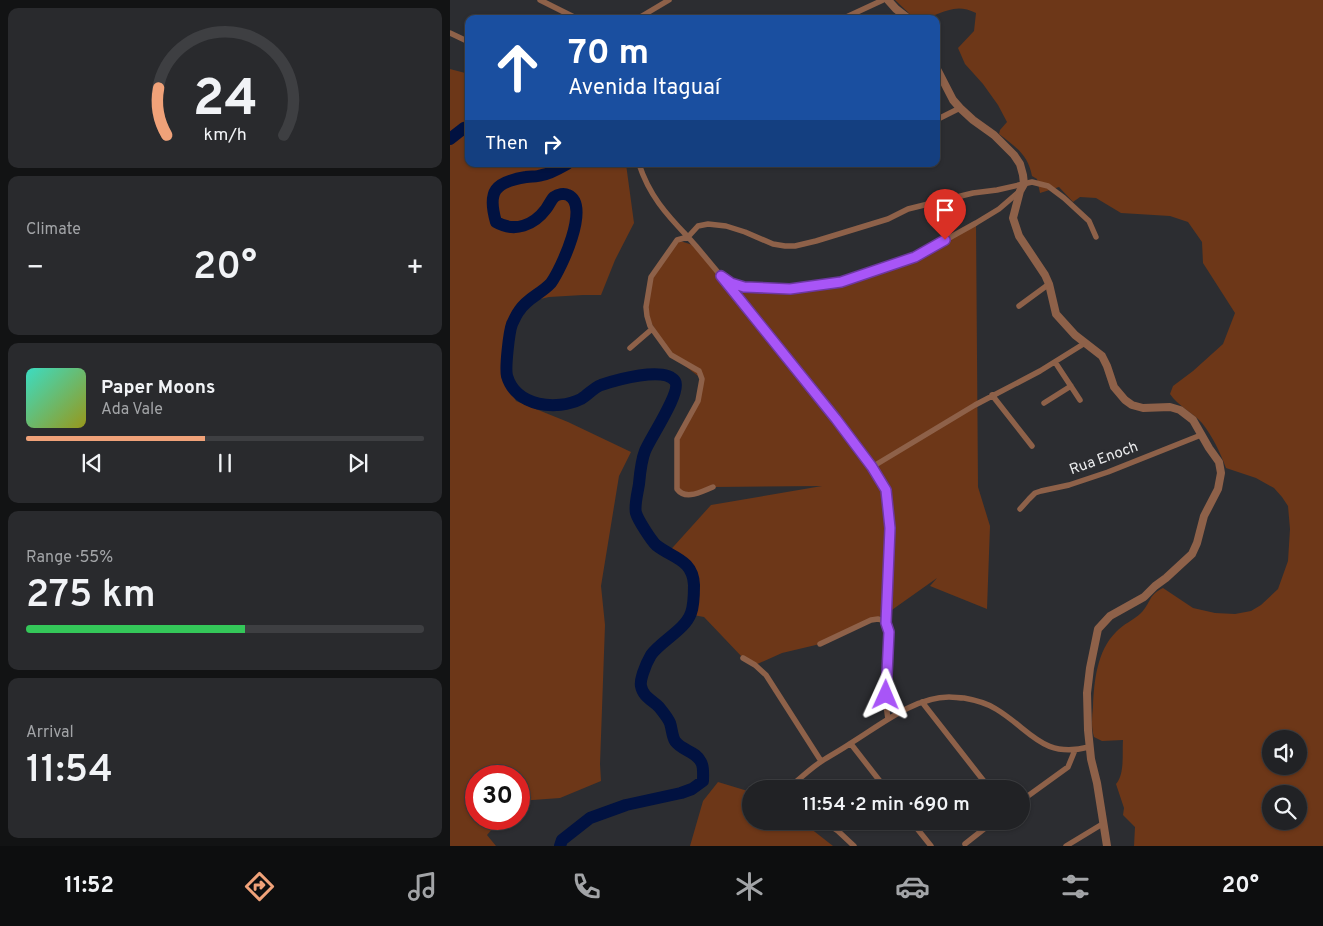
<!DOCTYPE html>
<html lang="en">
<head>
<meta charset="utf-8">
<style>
  :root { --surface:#212225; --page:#292a2d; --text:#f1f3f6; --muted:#a2a4a7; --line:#3e3f42; --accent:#f0a279 }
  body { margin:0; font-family:Overpass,sans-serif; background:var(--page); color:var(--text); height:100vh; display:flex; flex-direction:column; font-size:19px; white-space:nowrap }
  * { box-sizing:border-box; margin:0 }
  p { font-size:16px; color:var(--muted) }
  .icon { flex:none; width:28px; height:28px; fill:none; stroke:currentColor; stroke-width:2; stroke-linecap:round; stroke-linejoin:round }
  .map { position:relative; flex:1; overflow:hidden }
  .details { display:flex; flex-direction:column; gap:8px; padding:8px; background:#121314; width:450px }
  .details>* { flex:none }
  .guide { position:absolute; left:15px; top:15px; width:475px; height:152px; border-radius:10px; box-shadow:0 1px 4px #0004,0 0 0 1px var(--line); background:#1a4fa0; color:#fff; overflow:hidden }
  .controls { position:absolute; left:812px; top:730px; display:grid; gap:10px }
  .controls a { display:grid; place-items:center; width:45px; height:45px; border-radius:50%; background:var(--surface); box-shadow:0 1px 4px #0004,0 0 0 1px var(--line); font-size:25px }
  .speed { position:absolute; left:15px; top:765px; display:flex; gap:10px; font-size:25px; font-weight:700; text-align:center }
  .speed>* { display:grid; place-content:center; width:65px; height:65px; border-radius:50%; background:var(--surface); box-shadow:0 1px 4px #0004,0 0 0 1px var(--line); line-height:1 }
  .speed .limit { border:8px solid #d22; background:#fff; color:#111 }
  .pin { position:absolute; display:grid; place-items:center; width:42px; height:42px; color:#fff; margin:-51px -21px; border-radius:50% 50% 50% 0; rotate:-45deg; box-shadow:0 0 5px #0007 }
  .pin .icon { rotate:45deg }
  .me { position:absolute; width:55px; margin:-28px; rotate:1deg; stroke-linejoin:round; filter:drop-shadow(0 0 4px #0008) }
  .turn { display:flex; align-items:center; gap:18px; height:105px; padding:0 20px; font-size:22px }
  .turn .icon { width:65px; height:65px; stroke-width:2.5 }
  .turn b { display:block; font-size:35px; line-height:42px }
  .then { display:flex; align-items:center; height:48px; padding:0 20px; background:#0003; gap:10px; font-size:19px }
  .big { font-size:38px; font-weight:600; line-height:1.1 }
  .details .widget { flex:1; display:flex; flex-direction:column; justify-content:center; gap:8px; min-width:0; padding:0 18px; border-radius:10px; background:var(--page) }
  .details .dial { align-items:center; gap:0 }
  .dial svg { height:130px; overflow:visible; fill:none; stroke:var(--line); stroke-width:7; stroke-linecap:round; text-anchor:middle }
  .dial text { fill:var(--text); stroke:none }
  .song { display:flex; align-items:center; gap:15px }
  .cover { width:60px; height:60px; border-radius:8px; background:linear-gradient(135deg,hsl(170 70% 55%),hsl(60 70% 35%)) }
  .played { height:5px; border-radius:2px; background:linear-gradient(90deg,var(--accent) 45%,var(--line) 45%) }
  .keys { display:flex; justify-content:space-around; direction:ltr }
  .heat { display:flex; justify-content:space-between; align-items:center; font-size:28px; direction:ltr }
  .charge { height:8px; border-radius:4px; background:linear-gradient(90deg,#34c759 55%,var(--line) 0) }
  .trip { position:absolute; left:292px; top:780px; width:288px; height:50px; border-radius:25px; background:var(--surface); box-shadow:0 1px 4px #0004,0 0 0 1px var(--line); font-weight:600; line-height:50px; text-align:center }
  .tabs { display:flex; height:80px; justify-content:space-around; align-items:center; background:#0d0e0f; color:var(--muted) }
  .tabs .icon { width:35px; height:35px }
  .tabs .active { color:var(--accent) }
  .tabs b { font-size:22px; color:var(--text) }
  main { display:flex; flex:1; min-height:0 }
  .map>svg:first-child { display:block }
  .green { fill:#6d3718; fill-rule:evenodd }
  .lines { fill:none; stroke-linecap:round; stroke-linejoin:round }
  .river { stroke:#011241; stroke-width:12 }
  .minor { stroke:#8e6149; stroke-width:5.5 }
  .tertiary { stroke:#8e6149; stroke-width:8 }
  .route-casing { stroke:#6d37a1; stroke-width:12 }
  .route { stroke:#a855f7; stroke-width:9 }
  .labels { text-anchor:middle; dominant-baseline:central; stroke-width:5; stroke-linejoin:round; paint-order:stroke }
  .street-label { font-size:15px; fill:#ebecee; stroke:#2c2d31 }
</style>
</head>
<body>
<main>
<section class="details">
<div class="widget dial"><svg viewBox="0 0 100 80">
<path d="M14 69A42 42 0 1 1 86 69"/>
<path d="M14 69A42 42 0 0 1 9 40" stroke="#f0a279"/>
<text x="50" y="56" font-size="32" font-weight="700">24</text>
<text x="50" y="72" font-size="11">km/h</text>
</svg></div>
<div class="widget"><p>Climate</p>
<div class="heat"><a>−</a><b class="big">20°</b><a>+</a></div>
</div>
<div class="widget">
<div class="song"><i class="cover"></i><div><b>Paper Moons</b><p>Ada Vale</p></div></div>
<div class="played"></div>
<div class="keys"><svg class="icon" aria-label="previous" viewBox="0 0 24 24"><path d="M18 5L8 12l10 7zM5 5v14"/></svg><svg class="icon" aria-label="pause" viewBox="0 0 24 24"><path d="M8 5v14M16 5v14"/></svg><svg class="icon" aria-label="next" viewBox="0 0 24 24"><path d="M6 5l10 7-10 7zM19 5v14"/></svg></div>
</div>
<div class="widget"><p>Range · 55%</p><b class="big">275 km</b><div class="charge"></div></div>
<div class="widget"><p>Arrival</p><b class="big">11:54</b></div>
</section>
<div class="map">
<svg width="873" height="846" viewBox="0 0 873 846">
  <rect width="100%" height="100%" fill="#2c2d31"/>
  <path class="green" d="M445,0H873V846H684L685,827L673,815L674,808L666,784C675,774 672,753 673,740L652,741L644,737C641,727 642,717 643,707C644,681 647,651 666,632C673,624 684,620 691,613C701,603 698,595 713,588L743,608L765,613L785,614L801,611L811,605L828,589L838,561L840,529L838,506L832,497L824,488L806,478L776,468C770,452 763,437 752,423C742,412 728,406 720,394L723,386L743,371L773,344L785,313L753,263L752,242L738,222L720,216L671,213L646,198L630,197L623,202L609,187L590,193L587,179L582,176C578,155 566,147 549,134L550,130L557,122L548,105L533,84L515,64L508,48L524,31L526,13C501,0 489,19 465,19ZM821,739H849V766H821ZM821,794H849V821H821Z
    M0,69L19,74V164H176L184,223L165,260L151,295H133L99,297L82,301L62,326L57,383L66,401L118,422L181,452L169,476L151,586L155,625L150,764L151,781L110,798L69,801V776H26V819H51L37,835L46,846H0Z
    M526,223L528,487L540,526L537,609L480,586L487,578L439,612L370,644L332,653L305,665L293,658L254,617L243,615L246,581L240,570L215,556L261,505L372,486L263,487L243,494L227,489V439L248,401L252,379L221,355L197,316L202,277L227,240L246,246L271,276L293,287L340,289L391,281L465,257Z
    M268,782L301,792V821H351L383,846H240L253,801Z"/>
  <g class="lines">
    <path class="river" d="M0,139L14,128L19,127
      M110,846L112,840L140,818L176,805L231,793L242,789L253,781C253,775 254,767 251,762C246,751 232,751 225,741C222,736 222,729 220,723C218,718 213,712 209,707C202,700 193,697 191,686C190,681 192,677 193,673C195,667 198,660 201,655C211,641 235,630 241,613C244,605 244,594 244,585C243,559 222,558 206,545C201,540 188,520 186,513C184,506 188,491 189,484C190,473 191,461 195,451C200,438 232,392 225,381C214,366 166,380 151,385C143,388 138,395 131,399C107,411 66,407 57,376C55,368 59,332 62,324C64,320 66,315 69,311C77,298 91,294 101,283C111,269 141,205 118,195C114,193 108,194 104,197C101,200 99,205 96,209C84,225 65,233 46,222C37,191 45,182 76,177C81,176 87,177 92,175C100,174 110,168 117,164"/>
    <path class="minor" d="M90,0L128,19
      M187,19L219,0
      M392,19L433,0
      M0,33L19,42
      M486,120L510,108
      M189,164C199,195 216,214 238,237L248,226L258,224L276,226L295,232L323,244L335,246H345L366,241L438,219L458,209L523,193L547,190L582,182L598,186L614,198L639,221L646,237
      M281,165L289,164
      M274,279L387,419L422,467L436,489L440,528L436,623
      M569,306L599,284
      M180,348L202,329
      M605,362L630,400
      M542,395L582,446
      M594,403L621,386
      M422,467L525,405L590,371L635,343
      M263,487C252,491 236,501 227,489V439L248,401L252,379L249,371L221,355L200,326L197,316L196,307L201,277L227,240L238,237L246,246L271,276L281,283L293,287L340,289L391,281L465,257L526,223L549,209L570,191
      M570,509L579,499L585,493L591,491L619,485L658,472L751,435
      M370,644L421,620L428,619L432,620L436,623L439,632L436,678V705L438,719
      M293,658L305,665L316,675L371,761
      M472,702L540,789
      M401,744L436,789
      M335,789L338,786L342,785C352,777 361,768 372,761C381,755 391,750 401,743C429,726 464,697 499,697C504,697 509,698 514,698C525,700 537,703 546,709C581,730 592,759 639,747
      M571,801L618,767L625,750
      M373,821L388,831L404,846
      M461,821L481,846
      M515,844L544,821
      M616,846L654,823"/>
    <path class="tertiary" d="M438,0L446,9L459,19
      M486,67L503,100L510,108L523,120L544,135L564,155L570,164L573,175L574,184L570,191L563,218L569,236L595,275L599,284L606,314L625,335L652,356L657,366L664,387L675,400L682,405L693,408L720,407L730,410L743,420L759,448L769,462L771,473L768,489L754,516L747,543L742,554L716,578L705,586L694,597L660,616L648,629L640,668L637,693L638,730L641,759L647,783L657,846"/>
  </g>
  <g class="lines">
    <g class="route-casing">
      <path id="route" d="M436,695L439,632L436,623L440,528L436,490L422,467L386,419L271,276L281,283L294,287L340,289L391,282L465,257L495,240"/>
    </g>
    <use href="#route" class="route"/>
  </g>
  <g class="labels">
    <g class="street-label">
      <text transform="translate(654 459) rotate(-20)">Rua Enoch</text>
    </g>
  </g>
</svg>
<div class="controls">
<a><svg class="icon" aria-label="sound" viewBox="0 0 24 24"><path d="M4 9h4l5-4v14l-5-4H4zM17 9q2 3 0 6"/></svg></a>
<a><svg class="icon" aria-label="search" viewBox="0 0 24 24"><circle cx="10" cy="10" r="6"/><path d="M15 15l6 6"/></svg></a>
</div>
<div class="speed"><div class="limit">30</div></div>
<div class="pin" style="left:495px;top:240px;background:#d93025"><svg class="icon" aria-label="arrive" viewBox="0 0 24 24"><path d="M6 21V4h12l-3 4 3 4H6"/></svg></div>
<svg class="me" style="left:436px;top:695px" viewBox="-20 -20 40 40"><path d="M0-17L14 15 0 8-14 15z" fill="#a855f7" stroke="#fff" stroke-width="4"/></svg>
<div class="trip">11:54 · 2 min · 690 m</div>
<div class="guide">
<div class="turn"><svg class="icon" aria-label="ahead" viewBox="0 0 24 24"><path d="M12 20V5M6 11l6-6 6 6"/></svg><div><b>70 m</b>Avenida Itaguaí</div></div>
<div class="then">Then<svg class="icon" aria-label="right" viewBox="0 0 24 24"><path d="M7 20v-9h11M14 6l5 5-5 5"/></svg></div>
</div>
</div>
</main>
<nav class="tabs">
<b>11:52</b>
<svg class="icon active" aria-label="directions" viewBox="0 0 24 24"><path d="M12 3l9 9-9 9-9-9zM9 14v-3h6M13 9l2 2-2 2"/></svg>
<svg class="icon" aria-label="music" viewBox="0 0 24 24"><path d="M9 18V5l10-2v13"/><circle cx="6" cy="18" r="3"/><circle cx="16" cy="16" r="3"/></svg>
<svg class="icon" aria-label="phone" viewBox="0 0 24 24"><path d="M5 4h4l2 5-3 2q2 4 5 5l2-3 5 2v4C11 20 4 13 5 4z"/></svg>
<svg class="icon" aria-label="climate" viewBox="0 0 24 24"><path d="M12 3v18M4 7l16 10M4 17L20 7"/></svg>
<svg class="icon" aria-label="car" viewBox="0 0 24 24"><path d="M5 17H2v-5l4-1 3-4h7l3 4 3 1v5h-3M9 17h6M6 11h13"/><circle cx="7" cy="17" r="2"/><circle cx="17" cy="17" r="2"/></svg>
<svg class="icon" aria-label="filters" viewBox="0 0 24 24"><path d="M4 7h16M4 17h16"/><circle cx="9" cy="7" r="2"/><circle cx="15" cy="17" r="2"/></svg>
<b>20°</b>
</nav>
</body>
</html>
